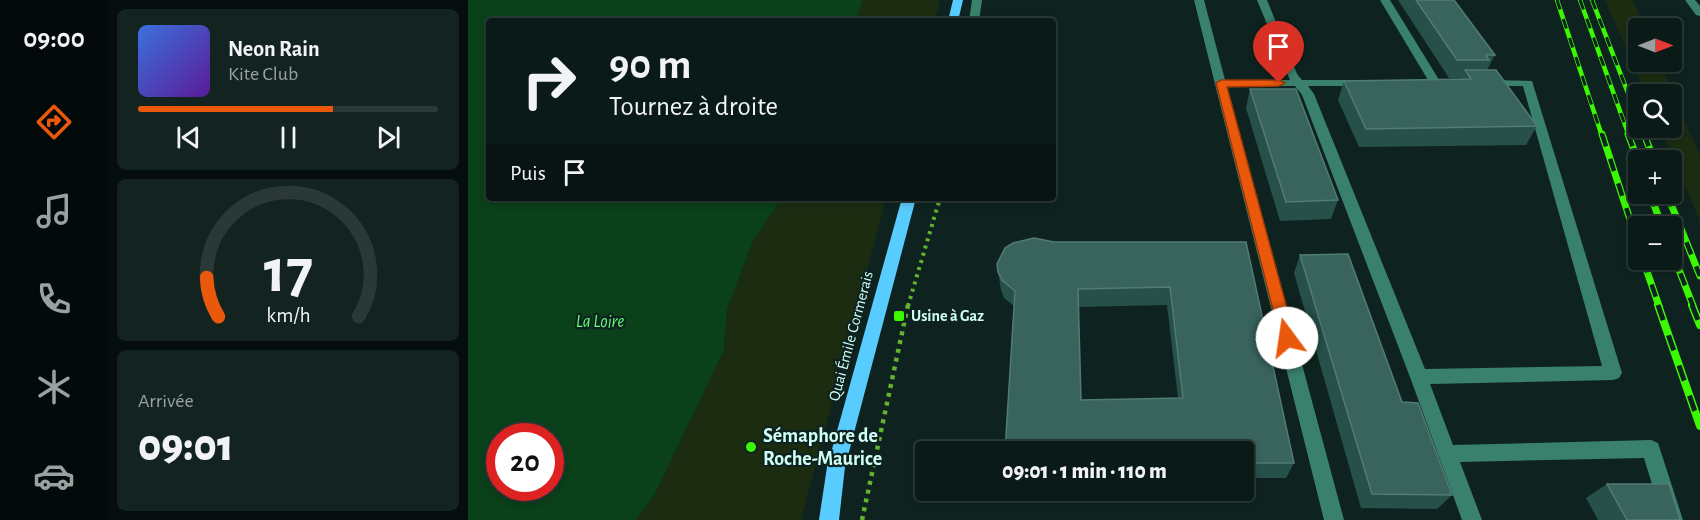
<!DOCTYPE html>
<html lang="fr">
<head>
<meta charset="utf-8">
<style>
  :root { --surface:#0a1a17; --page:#132320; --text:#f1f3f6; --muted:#99a1a1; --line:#2a3836; --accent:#ea580c }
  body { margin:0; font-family:"Alegreya Sans",sans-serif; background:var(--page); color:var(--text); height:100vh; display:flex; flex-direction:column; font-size:22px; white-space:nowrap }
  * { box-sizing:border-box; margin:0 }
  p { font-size:20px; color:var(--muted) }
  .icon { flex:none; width:33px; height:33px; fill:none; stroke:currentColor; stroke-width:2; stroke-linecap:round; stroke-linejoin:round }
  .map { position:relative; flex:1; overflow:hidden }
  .details { display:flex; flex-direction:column; gap:9px; padding:9px; background:#060e0d; width:360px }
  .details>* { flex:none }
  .top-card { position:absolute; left:18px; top:18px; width:570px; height:183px; border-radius:6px; box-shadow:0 3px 9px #0003,0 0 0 2px var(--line); background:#0a1a17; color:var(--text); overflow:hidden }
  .needle { width:39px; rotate:90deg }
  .tools { position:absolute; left:1160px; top:18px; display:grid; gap:12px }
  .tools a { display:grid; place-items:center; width:54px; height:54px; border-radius:6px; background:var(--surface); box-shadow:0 3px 9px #0003,0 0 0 2px var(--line); font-size:30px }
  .speed { position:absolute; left:18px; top:423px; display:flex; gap:12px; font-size:30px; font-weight:700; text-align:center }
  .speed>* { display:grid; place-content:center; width:78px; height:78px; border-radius:50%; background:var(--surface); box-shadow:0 3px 9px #0003,0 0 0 2px var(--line); line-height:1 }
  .speed .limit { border:9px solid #d22; background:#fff; color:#111 }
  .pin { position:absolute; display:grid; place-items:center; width:51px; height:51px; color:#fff; margin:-62px -26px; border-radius:50% 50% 50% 0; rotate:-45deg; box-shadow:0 0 6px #0007 }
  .pin .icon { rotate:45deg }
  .me { position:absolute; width:66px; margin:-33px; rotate:346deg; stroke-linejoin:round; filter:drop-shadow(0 0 4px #0008) }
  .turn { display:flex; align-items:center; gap:21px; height:126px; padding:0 24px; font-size:27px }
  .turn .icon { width:78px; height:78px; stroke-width:2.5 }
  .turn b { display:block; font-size:42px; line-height:51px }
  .then { display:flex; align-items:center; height:57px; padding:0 24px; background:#0003; gap:12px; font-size:22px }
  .big { font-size:45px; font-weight:800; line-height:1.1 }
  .details .card { flex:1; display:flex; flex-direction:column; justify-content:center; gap:9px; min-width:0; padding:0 21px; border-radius:9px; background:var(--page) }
  .details .dial { align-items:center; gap:0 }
  .dial svg { height:156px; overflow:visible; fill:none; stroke:var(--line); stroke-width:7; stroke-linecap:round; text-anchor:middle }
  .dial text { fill:var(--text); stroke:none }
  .song { display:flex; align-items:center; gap:18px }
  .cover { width:72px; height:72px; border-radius:9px; background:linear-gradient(135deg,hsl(220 70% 55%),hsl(270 70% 35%)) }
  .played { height:6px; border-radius:3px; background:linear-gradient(90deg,var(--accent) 65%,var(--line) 65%) }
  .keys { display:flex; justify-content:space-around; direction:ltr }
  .trip { position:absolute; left:447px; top:441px; width:339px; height:60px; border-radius:6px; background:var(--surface); box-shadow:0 3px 9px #0003,0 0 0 2px var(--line); font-weight:800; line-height:60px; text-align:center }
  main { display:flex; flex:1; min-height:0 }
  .tab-bar { display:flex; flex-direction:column; width:108px; justify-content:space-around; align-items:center; background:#040a09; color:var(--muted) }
  .tab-bar .icon { width:42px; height:42px }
  .tab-bar .on { color:var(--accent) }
  .tab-bar b { font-size:27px; color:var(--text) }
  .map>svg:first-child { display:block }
  .green { fill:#1b2c11 }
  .water { fill:#0a401a; fill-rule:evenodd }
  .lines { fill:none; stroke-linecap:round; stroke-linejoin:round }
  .path-far1 { stroke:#63b32f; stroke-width:4; stroke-dasharray:3 4.5; stroke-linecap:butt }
  .path { stroke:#63b32f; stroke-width:4.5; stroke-dasharray:4 5; stroke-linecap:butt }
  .minor { fill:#39816c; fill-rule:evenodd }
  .major { fill:#58ccfe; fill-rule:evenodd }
  .rail-far2-casing { stroke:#3af902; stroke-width:4.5 }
  .rail-far1-casing { stroke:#3af902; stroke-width:7 }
  .rail-casing { stroke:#3af902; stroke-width:8 }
  .rail-far2 { stroke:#0e231f; stroke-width:3; stroke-dasharray:10; stroke-linecap:butt }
  .rail-far1 { stroke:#0e231f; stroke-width:4.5; stroke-dasharray:13; stroke-linecap:butt }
  .rail { stroke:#0e231f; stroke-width:5; stroke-dasharray:16; stroke-linecap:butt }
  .wall { fill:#27504b; fill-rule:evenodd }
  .building { fill:#39635d; stroke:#517b75; stroke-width:1.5; fill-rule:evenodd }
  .route { fill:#ea580c; stroke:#983908; stroke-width:1.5 }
  .poi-dot { fill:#3af902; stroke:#0e231f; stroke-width:2 }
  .labels { text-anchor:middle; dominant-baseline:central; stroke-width:4.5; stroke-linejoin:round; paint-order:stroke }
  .poi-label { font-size:16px; font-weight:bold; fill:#d0fff5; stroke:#0e231f; text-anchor:start }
  .street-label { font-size:16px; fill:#d0fff5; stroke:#0e231f }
  .water-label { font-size:18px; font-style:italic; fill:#5ffe74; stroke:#0e231f }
  .near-poi-label { font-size:20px; font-weight:bold; fill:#d0fff5; stroke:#0e231f; text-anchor:start }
</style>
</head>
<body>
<main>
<nav class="tab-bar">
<b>09:00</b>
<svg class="icon on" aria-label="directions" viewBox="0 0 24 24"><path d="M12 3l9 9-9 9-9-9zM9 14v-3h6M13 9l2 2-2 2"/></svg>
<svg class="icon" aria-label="music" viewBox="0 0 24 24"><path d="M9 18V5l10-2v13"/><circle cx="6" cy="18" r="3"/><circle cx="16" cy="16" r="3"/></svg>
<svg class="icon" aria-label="phone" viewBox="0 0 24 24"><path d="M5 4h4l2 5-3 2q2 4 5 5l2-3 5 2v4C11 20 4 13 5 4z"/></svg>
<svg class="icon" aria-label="climate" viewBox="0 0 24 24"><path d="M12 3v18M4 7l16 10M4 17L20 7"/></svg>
<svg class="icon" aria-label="car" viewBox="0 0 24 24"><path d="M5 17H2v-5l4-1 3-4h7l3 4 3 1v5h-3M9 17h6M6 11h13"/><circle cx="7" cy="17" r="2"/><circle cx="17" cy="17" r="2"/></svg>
</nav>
<section class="details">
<div class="card">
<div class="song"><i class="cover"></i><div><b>Neon Rain</b><p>Kite Club</p></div></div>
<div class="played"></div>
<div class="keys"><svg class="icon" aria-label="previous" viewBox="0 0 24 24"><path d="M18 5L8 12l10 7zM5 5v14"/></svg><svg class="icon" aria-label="pause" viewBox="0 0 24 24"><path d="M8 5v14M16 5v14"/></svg><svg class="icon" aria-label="next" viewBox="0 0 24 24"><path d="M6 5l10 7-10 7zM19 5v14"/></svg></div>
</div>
<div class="card dial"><svg viewBox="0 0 100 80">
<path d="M14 69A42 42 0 1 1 86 69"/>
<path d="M14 69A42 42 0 0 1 8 49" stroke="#ea580c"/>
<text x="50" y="56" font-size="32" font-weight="700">17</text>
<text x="50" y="72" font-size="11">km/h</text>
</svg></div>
<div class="card"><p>Arrivée</p><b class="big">09:01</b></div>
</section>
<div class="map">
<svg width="1232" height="520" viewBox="0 0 1232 520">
  <rect width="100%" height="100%" fill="#0e231f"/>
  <path class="green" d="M351,0H472L467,21H388L395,1Z
    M1137,0H1165L1177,28H1170V62H1191L1232,156V221L1192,128H1203V94H1178Z
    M314,198H418L333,520H168L187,494L256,350L259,310L285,241Z"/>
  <path class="water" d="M0,0H395L388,21H21V198H314L285,241L259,310L256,350L187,494L168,520H0ZM32,436H82V488H32Z"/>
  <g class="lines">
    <path class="path-far1" d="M440,306L472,198"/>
    <path class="path" d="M394,520L440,305"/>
    <path class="minor" d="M504,0H514L511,21H501Z
      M726,0H736L757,80H822L789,0H799L829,74L834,80H894L900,83L894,86H840L846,94L957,369L1134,366L1055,86H1020L1014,83L1020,80L1064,81L1154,373L1151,378L1145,380L962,384L985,445L1183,440L1190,443L1215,520H1195L1176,458L992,462L1014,520H994L942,377L834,95L827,86H759L876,520H856Z
      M912,0H922L973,83L971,85H963Z
      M1217,0H1227L1232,6V16L1228,15Z"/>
    <path class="major" d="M485,0H495L490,21H480Z
      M434,198H448L377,467L371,520H351L359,467Z"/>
    <g class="rail-far2-casing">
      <path id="rail-far2" d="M1089,0L1134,136
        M1112,0L1161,136
        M1124,0L1170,119
        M1173,128L1176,136"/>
    </g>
    <g class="rail-far1-casing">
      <path id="rail-far1" d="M1134,134L1170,244
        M1160,134L1170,161
        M1176,134L1186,160
        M1182,194L1194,226
        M1199,194L1232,276
        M1203,249L1225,306
        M1175,260L1191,306"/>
    </g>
    <g class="rail-casing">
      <path id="rail" d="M1190,305L1232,426
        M1224,305L1232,325"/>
    </g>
    <use href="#rail-far2" class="rail-far2"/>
    <use href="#rail-far1" class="rail-far1"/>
    <use href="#rail" class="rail"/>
  </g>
  <path class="wall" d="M930,0H986L1027,55L1019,70L1069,126L1058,145L891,147L870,100L876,81L992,79L993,78H981Z
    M782,89L870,200L863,219L812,221L778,108Z
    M586,242H778L826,463L818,478H776V452H537L546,306L536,298L533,290L529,264ZM699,305L710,398L613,400L610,307Z
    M832,255L934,402L984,495L969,509L893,508L826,273Z
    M1139,484L1212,520H1130L1118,498Z"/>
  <path class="building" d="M948,0H986L1027,55H1018L1021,60H989Z
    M997,70H1028L1069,126L898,129L876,81L1003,79Z
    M782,89H828L870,200L818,202Z
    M566,238L586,242H778L826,463H776V452H537L547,291L534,280L530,272L529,264L537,248L545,243ZM702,287L715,398L613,400L610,289Z
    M880,254L934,402L950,403L984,495L904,494L832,255Z
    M1139,484H1201L1212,520H1159Z"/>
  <path class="route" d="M753,80H811L817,83L811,86L759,87L827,338L825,342L819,344L814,342L812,338L748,83Z"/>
  <g class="poi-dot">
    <rect x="425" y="310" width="12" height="12" rx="3"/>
    <circle cx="283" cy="447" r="6"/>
  </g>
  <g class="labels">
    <g class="poi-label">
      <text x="443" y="316">Usine à Gaz</text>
    </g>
    <g class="street-label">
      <text transform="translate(383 336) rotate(-75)">Quai Émile Cormerais</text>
    </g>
    <g class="water-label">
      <text x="132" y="322">La Loire</text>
    </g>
    <g class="near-poi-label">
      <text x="295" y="436">Sémaphore de<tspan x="295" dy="23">Roche-Maurice</tspan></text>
    </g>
  </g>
</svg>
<div class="tools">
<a><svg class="needle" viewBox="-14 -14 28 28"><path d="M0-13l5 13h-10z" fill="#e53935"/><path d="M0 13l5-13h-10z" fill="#99a1a1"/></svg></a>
<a><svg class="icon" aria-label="search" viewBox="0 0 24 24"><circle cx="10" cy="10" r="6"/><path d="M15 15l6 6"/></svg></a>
<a>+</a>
<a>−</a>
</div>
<div class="speed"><div class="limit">20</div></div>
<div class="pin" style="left:811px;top:83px;background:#d93025"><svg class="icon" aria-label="arrive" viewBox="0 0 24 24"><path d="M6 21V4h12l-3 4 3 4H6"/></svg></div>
<svg class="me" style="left:819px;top:338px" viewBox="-20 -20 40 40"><circle r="19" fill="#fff"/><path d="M0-13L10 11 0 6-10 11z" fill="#ea580c"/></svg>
<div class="trip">09:01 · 1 min · 110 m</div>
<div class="top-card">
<div class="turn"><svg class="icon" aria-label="right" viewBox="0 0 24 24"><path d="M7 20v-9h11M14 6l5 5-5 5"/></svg><div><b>90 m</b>Tournez à droite</div></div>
<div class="then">Puis<svg class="icon" aria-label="arrive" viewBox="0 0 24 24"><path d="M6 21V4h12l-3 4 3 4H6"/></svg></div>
</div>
</div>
</main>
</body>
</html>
